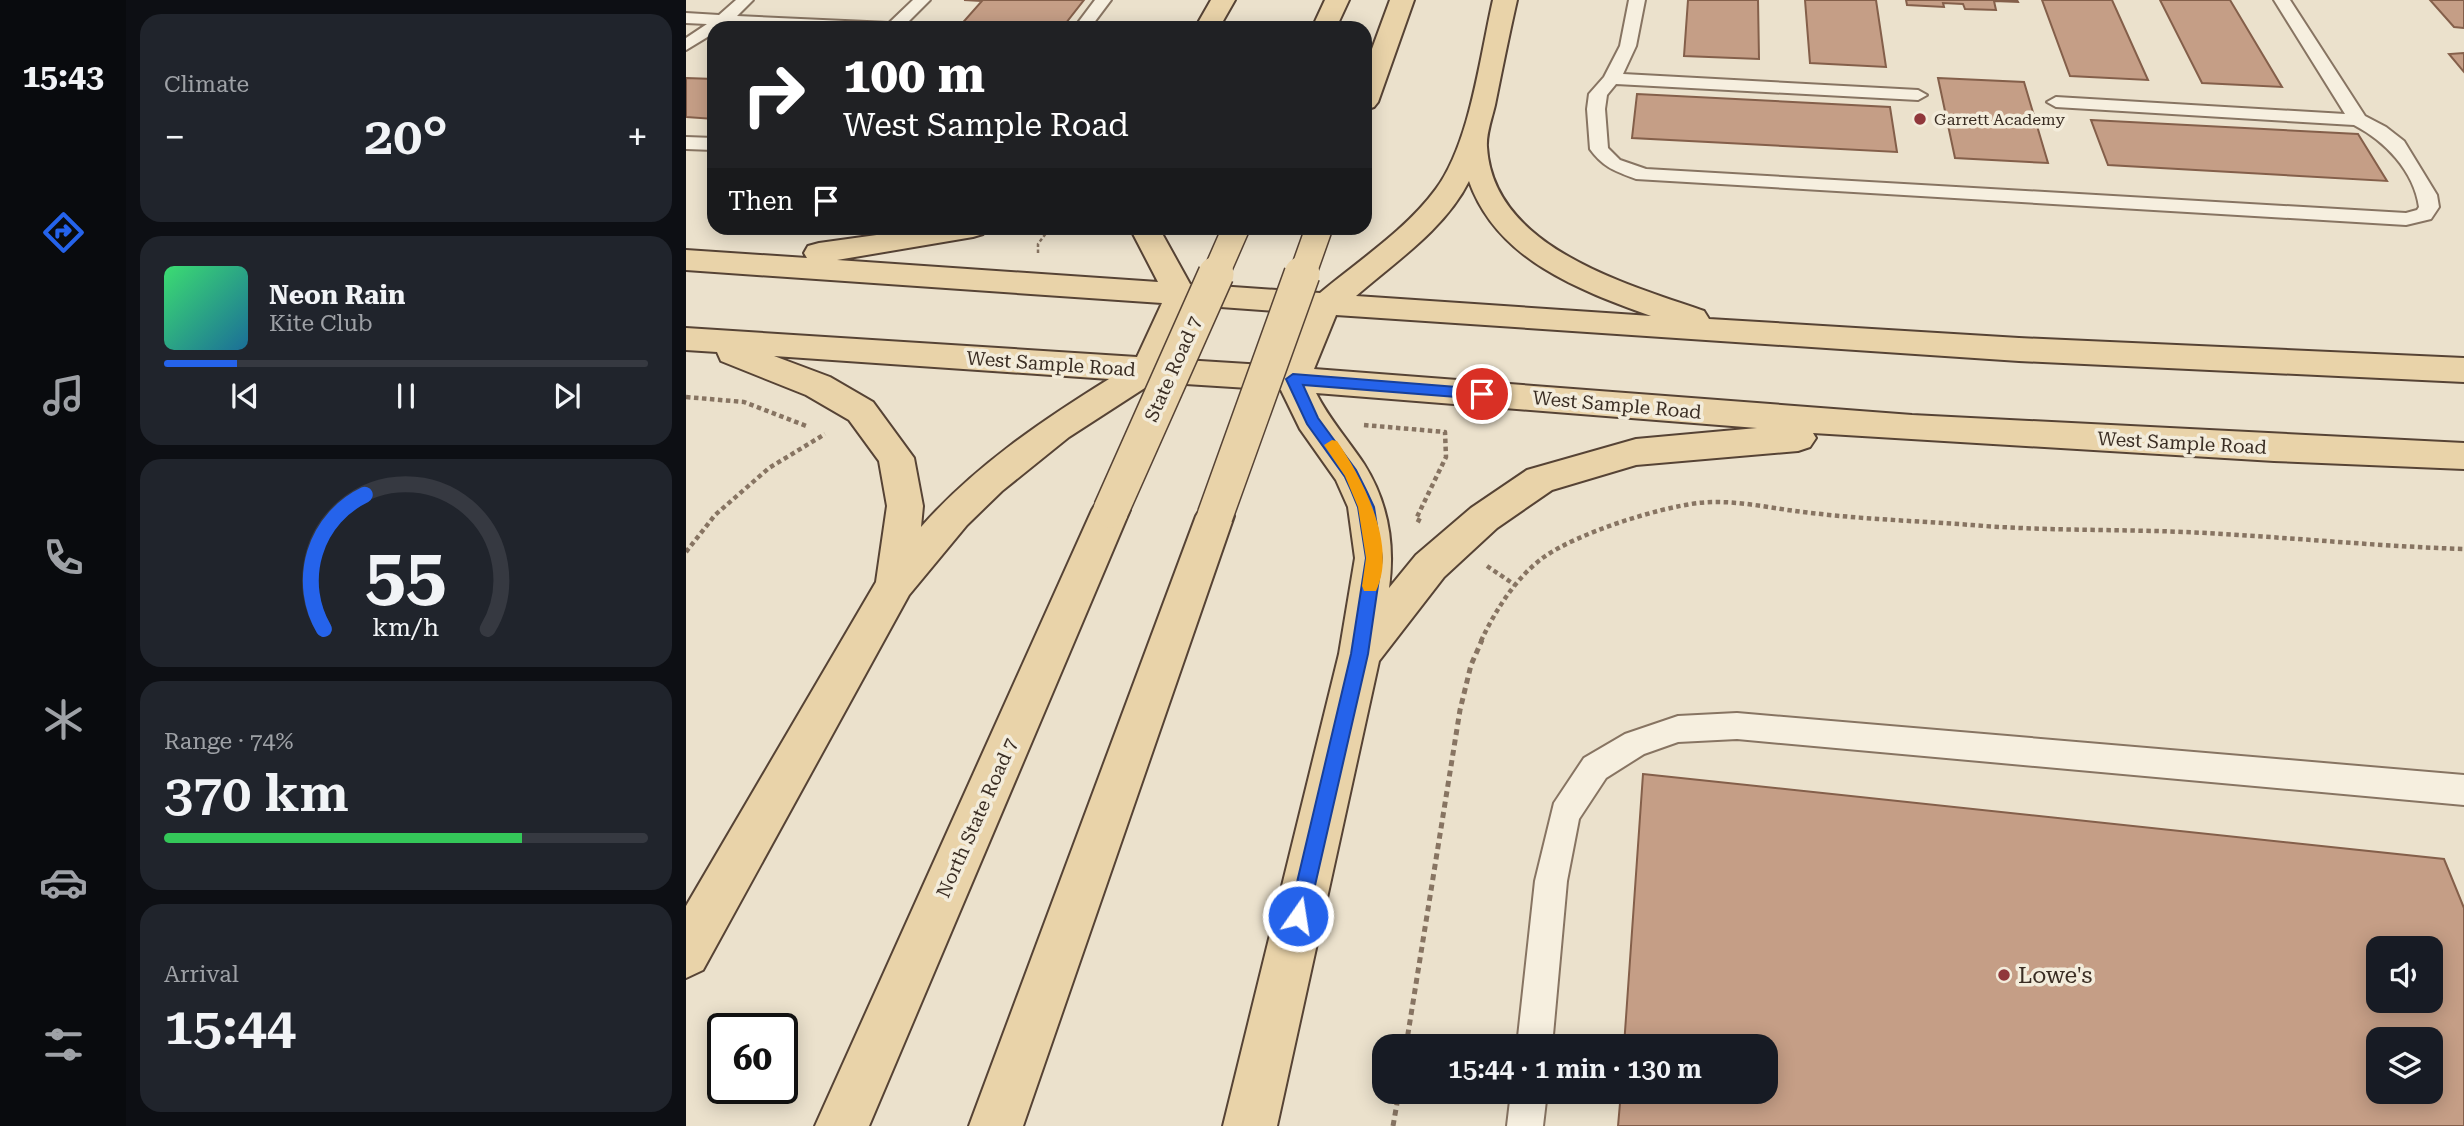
<!DOCTYPE html>
<html lang="en">
<head>
<meta charset="utf-8">
<style>
  :root { --surface:#171b24; --page:#20242c; --text:#f1f3f6; --muted:#9ea1a6; --line:#363941; --accent:#2563eb }
  body { margin:0; font-family:"Roboto Serif",serif; background:var(--page); color:var(--text); height:100vh; display:flex; flex-direction:column; font-size:26px; white-space:nowrap }
  * { box-sizing:border-box; margin:0 }
  p { font-size:23px; color:var(--muted) }
  .icon { flex:none; width:38px; height:38px; fill:none; stroke:currentColor; stroke-width:2; stroke-linecap:round; stroke-linejoin:round }
  .map { position:relative; flex:1; overflow:hidden }
  .side { display:flex; flex-direction:column; gap:14px; padding:14px; background:#0d0f14; width:560px }
  .side>* { flex:none }
  .hud { position:absolute; left:21px; top:21px; width:665px; height:214px; border-radius:21px; box-shadow:0 4px 18px #0003; background:#202124; color:#fff; overflow:hidden }
  .buttons { position:absolute; left:1680px; top:936px; display:grid; gap:14px }
  .buttons a { display:grid; place-items:center; width:77px; height:77px; border-radius:14px; background:var(--surface); box-shadow:0 4px 18px #0003; font-size:35px }
  .speed { position:absolute; left:21px; top:1013px; display:flex; gap:14px; font-size:35px; font-weight:700; text-align:center }
  .speed>* { display:grid; place-content:center; width:91px; height:91px; border-radius:50%; background:var(--surface); box-shadow:0 4px 18px #0003; line-height:1 }
  .speed .limit { border:4px solid #111; border-radius:10px; background:#fff; color:#111 }
  .pin { position:absolute; display:grid; place-items:center; width:60px; height:60px; color:#fff; margin:-30px; border:4px solid #fff; border-radius:50%; box-shadow:0 2px 7px #0007 }
  .me { position:absolute; width:77px; margin:-38px; rotate:13deg; stroke-linejoin:round; filter:drop-shadow(0 0 5px #0008) }
  .turn { display:flex; align-items:center; gap:24px; height:147px; padding:0 21px; font-size:32px }
  .turn .icon { width:91px; height:91px; stroke-width:2.5 }
  .turn b { display:block; font-size:49px; line-height:60px }
  .then { display:flex; align-items:center; height:66px; padding:0 21px; background:#0003; gap:14px; font-size:26px }
  .big { font-size:52px; font-weight:600; line-height:1.1 }
  .side .card { flex:1; display:flex; flex-direction:column; justify-content:center; gap:10px; min-width:0; padding:0 24px; border-radius:21px; background:var(--page) }
  .side .dial { align-items:center; gap:0 }
  .dial svg { height:182px; overflow:visible; fill:none; stroke:var(--line); stroke-width:7; stroke-linecap:round; text-anchor:middle }
  .dial text { fill:var(--text); stroke:none }
  .song { display:flex; align-items:center; gap:21px }
  .cover { width:84px; height:84px; border-radius:10px; background:linear-gradient(135deg,hsl(140 70% 55%),hsl(200 70% 35%)) }
  .played { height:7px; border-radius:4px; background:linear-gradient(90deg,var(--accent) 15%,var(--line) 15%) }
  .keys { display:flex; justify-content:space-around; direction:ltr }
  .heat { display:flex; justify-content:space-between; align-items:center; font-size:38px; direction:ltr }
  .charge { height:10px; border-radius:5px; background:linear-gradient(90deg,#34c759 74%,var(--line) 0) }
  .trip { position:absolute; left:686px; top:1034px; width:406px; height:70px; border-radius:21px; background:var(--surface); box-shadow:0 4px 18px #0003; font-weight:600; line-height:70px; text-align:center }
  main { display:flex; flex:1; min-height:0 }
  .tab-bar { display:flex; flex-direction:column; width:126px; justify-content:space-around; align-items:center; background:#090b0e; color:var(--muted) }
  .tab-bar .icon { width:49px; height:49px }
  .tab-bar .current { color:var(--accent) }
  .tab-bar b { font-size:32px; color:var(--text) }
  .map>svg:first-child { display:block }
  .building { fill:#c59e86; stroke:#845f4a; stroke-width:2; fill-rule:evenodd }
  .lines { fill:none; stroke-linecap:round; stroke-linejoin:round }
  .service-casing { stroke:#877462; stroke-width:4 }
  .primary-casing { stroke:#564335; stroke-width:4 }
  .path-far2 { stroke:#877462; stroke-width:2.5; stroke-dasharray:3.5 2.5; stroke-linecap:butt }
  .path-far1 { stroke:#877462; stroke-width:4.5; stroke-dasharray:4.5 3.5; stroke-linecap:butt }
  .path { stroke:#877462; stroke-width:5; stroke-dasharray:6 4.5; stroke-linecap:butt }
  .service { fill:#f6efdf; fill-rule:evenodd }
  .primary { fill:#e9d3a9; fill-rule:evenodd }
  .primary-bridge-far1-casing { stroke:#564335; stroke-width:29; stroke-linecap:butt }
  .primary-bridge-casing { stroke:#564335; stroke-width:38; stroke-linecap:butt }
  .primary-bridge-far1 { stroke:#e9d3a9; stroke-width:26 }
  .primary-bridge { stroke:#e9d3a9; stroke-width:35 }
  .route { fill:#2563eb; stroke:#184099; stroke-width:2 }
  .slow { fill:#f59e0b }
  .poi-dot { fill:#90373b; stroke:#f3ecdb; stroke-width:2.5 }
  .labels { text-anchor:middle; dominant-baseline:central; stroke-width:7; stroke-linejoin:round; paint-order:stroke }
  .far-poi-label { font-size:16px; fill:#3a2d23; stroke:#f3ecdb; text-anchor:start }
  .street-label { font-size:19px; fill:#3a2d23; stroke:#f3ecdb }
  .near-poi-label { font-size:23px; fill:#3a2d23; stroke:#f3ecdb; text-anchor:start }
</style>
</head>
<body>
<main>
<nav class="tab-bar">
<b>15:43</b>
<svg class="icon current" aria-label="directions" viewBox="0 0 24 24"><path d="M12 3l9 9-9 9-9-9zM9 14v-3h6M13 9l2 2-2 2"/></svg>
<svg class="icon" aria-label="music" viewBox="0 0 24 24"><path d="M9 18V5l10-2v13"/><circle cx="6" cy="18" r="3"/><circle cx="16" cy="16" r="3"/></svg>
<svg class="icon" aria-label="phone" viewBox="0 0 24 24"><path d="M5 4h4l2 5-3 2q2 4 5 5l2-3 5 2v4C11 20 4 13 5 4z"/></svg>
<svg class="icon" aria-label="climate" viewBox="0 0 24 24"><path d="M12 3v18M4 7l16 10M4 17L20 7"/></svg>
<svg class="icon" aria-label="car" viewBox="0 0 24 24"><path d="M5 17H2v-5l4-1 3-4h7l3 4 3 1v5h-3M9 17h6M6 11h13"/><circle cx="7" cy="17" r="2"/><circle cx="17" cy="17" r="2"/></svg>
<svg class="icon" aria-label="filters" viewBox="0 0 24 24"><path d="M4 7h16M4 17h16"/><circle cx="9" cy="7" r="2"/><circle cx="15" cy="17" r="2"/></svg>
</nav>
<section class="side">
<div class="card"><p>Climate</p>
<div class="heat"><a>−</a><b class="big">20°</b><a>+</a></div>
</div>
<div class="card">
<div class="song"><i class="cover"></i><div><b>Neon Rain</b><p>Kite Club</p></div></div>
<div class="played"></div>
<div class="keys"><svg class="icon" aria-label="previous" viewBox="0 0 24 24"><path d="M18 5L8 12l10 7zM5 5v14"/></svg><svg class="icon" aria-label="pause" viewBox="0 0 24 24"><path d="M8 5v14M16 5v14"/></svg><svg class="icon" aria-label="next" viewBox="0 0 24 24"><path d="M6 5l10 7-10 7zM19 5v14"/></svg></div>
</div>
<div class="card dial"><svg viewBox="0 0 100 80">
<path d="M14 69A42 42 0 1 1 86 69"/>
<path d="M14 69A42 42 0 0 1 32 10" stroke="#2563eb"/>
<text x="50" y="56" font-size="32" font-weight="700">55</text>
<text x="50" y="72" font-size="11">km/h</text>
</svg></div>
<div class="card"><p>Range · 74%</p><b class="big">370 km</b><div class="charge"></div></div>
<div class="card"><p>Arrival</p><b class="big">15:44</b></div>
</section>
<div class="map">
<svg width="1778" height="1126" viewBox="0 0 1778 1126">
  <rect width="100%" height="100%" fill="#ebe1cc"/>
  <path class="building" d="M278,0H398L376,28H272L296,1Z
    M1002,0H1072L1073,59L998,56Z
    M1119,0H1190L1200,67L1124,63Z
    M1220,0H1331L1332,2L1308,1L1310,10L1279,9L1277,4L1257,3L1258,7L1221,5Z
    M1356,0H1426L1462,80L1384,76Z
    M1474,0H1544L1596,87L1516,83Z
    M1744,0H1778V28L1768,27Z
    M1778,53V72L1763,54Z
    M0,78L28,79V119L0,117Z
    M1252,78L1338,82L1362,163L1269,158Z
    M951,94L1204,107L1211,152L946,138Z
    M1405,120L1672,134L1701,181L1422,165Z
    M957,774L1758,859L1778,908V1126H932L935,1092H1080V1046H938ZM1692,948H1745V1001H1692ZM1692,1040H1745V1092H1692Z"/>
  <g class="lines">
    <g class="service-casing">
      <path id="service" d="M50,0H67L51,16L203,23L227,0H244L216,28L41,25L28,28V33L0,50V38L21,24L0,23V13L33,15Z
        M409,0H425L404,28H388Z
        M943,0H959L950,46L937,74L1232,90L1241,95L1232,100L930,84L921,95L919,109L922,148L934,160L960,169L1720,213L1731,210L1733,207C1728,171 1699,141 1668,125L1370,107L1361,102L1370,97L1659,114L1588,0H1604L1679,116L1700,127L1718,141L1751,195L1753,207L1745,219L1720,225L950,179C929,171 918,168 904,149L901,109L903,94L918,77L934,46Z
        M0,137L28,138V150L0,149Z
        M1051,713L1778,775V805L1051,739L992,742L958,754L920,778L893,819L881,881L866,1046H831L849,881L868,803L898,758L939,734L992,716Z
        M825,1092H861L857,1126H821Z"/>
    </g>
    <g class="primary-casing">
      <path id="primary" d="M525,0H549L533,28H509Z
        M639,0H663L650,28H626Z
        M704,0H728L692,102L688,107L679,110V68Z
        M807,0H831C823,35 816,70 809,105C806,118 800,134 801,147C807,248 941,284 1018,311L1023,319L1333,338L1778,358V382L1333,361L650,315L628,369L1226,415L1778,443V469L1588,461L1127,433L1130,438L1124,447L1112,451L950,465L866,490L811,528L758,577L693,661L591,1126H537L653,654L669,558L662,507L650,480L614,429L595,390L468,382L383,437L316,491L281,525L223,595L17,970L0,978V906L190,582L201,506L193,461L163,420L120,395L35,361L31,352L0,350V328L451,357L476,303L0,270V250L121,258L118,253L122,246L133,243L241,228H301L297,234L287,237L151,260L472,282L444,228H473L504,284L634,293C672,261 720,230 750,189C784,143 794,57 807,0ZM783,181C811,260 893,290 965,316L670,296C709,262 759,229 783,181ZM507,305L619,313L596,366L482,359ZM88,356L423,379C354,422 289,466 235,527L237,506L228,458L187,402L144,377ZM630,393L1071,428L950,439L841,470L785,508L730,555L703,588C709,545 702,502 678,464C662,440 643,419 630,393Z
        M425,495L438,500L444,510L183,1126H129L406,510L412,500Z
        M529,501L542,506L548,516L337,1126H283L510,516L516,506Z"/>
    </g>
    <path class="path-far2" d="M352,253V244L364,228"/>
    <path class="path-far1" d="M0,397L58,402L123,427
      M678,425L759,432L760,457L730,519L736,522
      M0,552L29,515L83,468L139,434
      M801,566L829,585
      M795,641C809,611 830,577 858,557C892,533 971,508 1012,503C1047,499 1083,508 1117,512C1173,519 1230,521 1286,525C1357,531 1427,529 1498,532C1591,536 1684,546 1778,549"/>
    <path class="path" d="M720,1046L774,710L785,665L796,640
      M707,1126L713,1092"/>
    <use href="#service" class="service"/>
    <use href="#primary" class="primary"/>
    <g class="primary-bridge-far1-casing">
      <path id="primary-bridge-far1" d="M529,276L550,228
        M616,276L633,228"/>
    </g>
    <g class="primary-bridge-casing">
      <path id="primary-bridge" d="M425,510L530,274
        M529,516L616,274"/>
    </g>
    <use href="#primary-bridge-far1" class="primary-bridge-far1"/>
    <use href="#primary-bridge" class="primary-bridge"/>
  </g>
  <path class="route" d="M607,374L796,389L803,394L796,399L617,385L632,418L670,470L680,490L688,507L696,558L682,654L622,916L620,924L612,926L605,924L603,916L665,654L680,558L672,507L665,490L659,477L621,424L600,379Z"/>
  <path class="slow" d="M646,440L651,441C676,478 712,545 690,591H678L676,586L680,558L672,507L659,476L638,445Z"/>
  <g class="poi-dot">
    <circle cx="1234" cy="119" r="7"/>
    <circle cx="1318" cy="975" r="7"/>
  </g>
  <g class="labels">
    <g class="far-poi-label">
      <text x="1248" y="119">Garrett Academy</text>
    </g>
    <g class="street-label">
      <text transform="translate(365 364) rotate(4)">West Sample Road</text>
      <text transform="translate(487 369) rotate(-66)">State Road 7</text>
      <text transform="translate(931 405) rotate(5)">West Sample Road</text>
      <text transform="translate(1496 443) rotate(3)">West Sample Road</text>
      <text transform="translate(291 818) rotate(-66)">North State Road 7</text>
    </g>
    <g class="near-poi-label">
      <text x="1332" y="975">Lowe's</text>
    </g>
  </g>
</svg>
<div class="buttons">
<a><svg class="icon" aria-label="sound" viewBox="0 0 24 24"><path d="M4 9h4l5-4v14l-5-4H4zM17 9q2 3 0 6"/></svg></a>
<a><svg class="icon" aria-label="layers" viewBox="0 0 24 24"><path d="M12 4l9 5-9 5-9-5zM3 14l9 5 9-5"/></svg></a>
</div>
<div class="speed"><div class="limit">60</div></div>
<div class="pin" style="left:796px;top:394px;background:#d93025"><svg class="icon" aria-label="arrive" viewBox="0 0 24 24"><path d="M6 21V4h12l-3 4 3 4H6"/></svg></div>
<svg class="me" style="left:612px;top:916px" viewBox="-20 -20 40 40"><circle r="17" fill="#2563eb" stroke="#fff" stroke-width="3"/><path d="M0-11L8 9 0 5-8 9z" fill="#fff"/></svg>
<div class="trip">15:44 · 1 min · 130 m</div>
<div class="hud">
<div class="turn"><svg class="icon" aria-label="right" viewBox="0 0 24 24"><path d="M7 20v-9h11M14 6l5 5-5 5"/></svg><div><b>100 m</b>West Sample Road</div></div>
<div class="then">Then<svg class="icon" aria-label="arrive" viewBox="0 0 24 24"><path d="M6 21V4h12l-3 4 3 4H6"/></svg></div>
</div>
</div>
</main>
</body>
</html>
